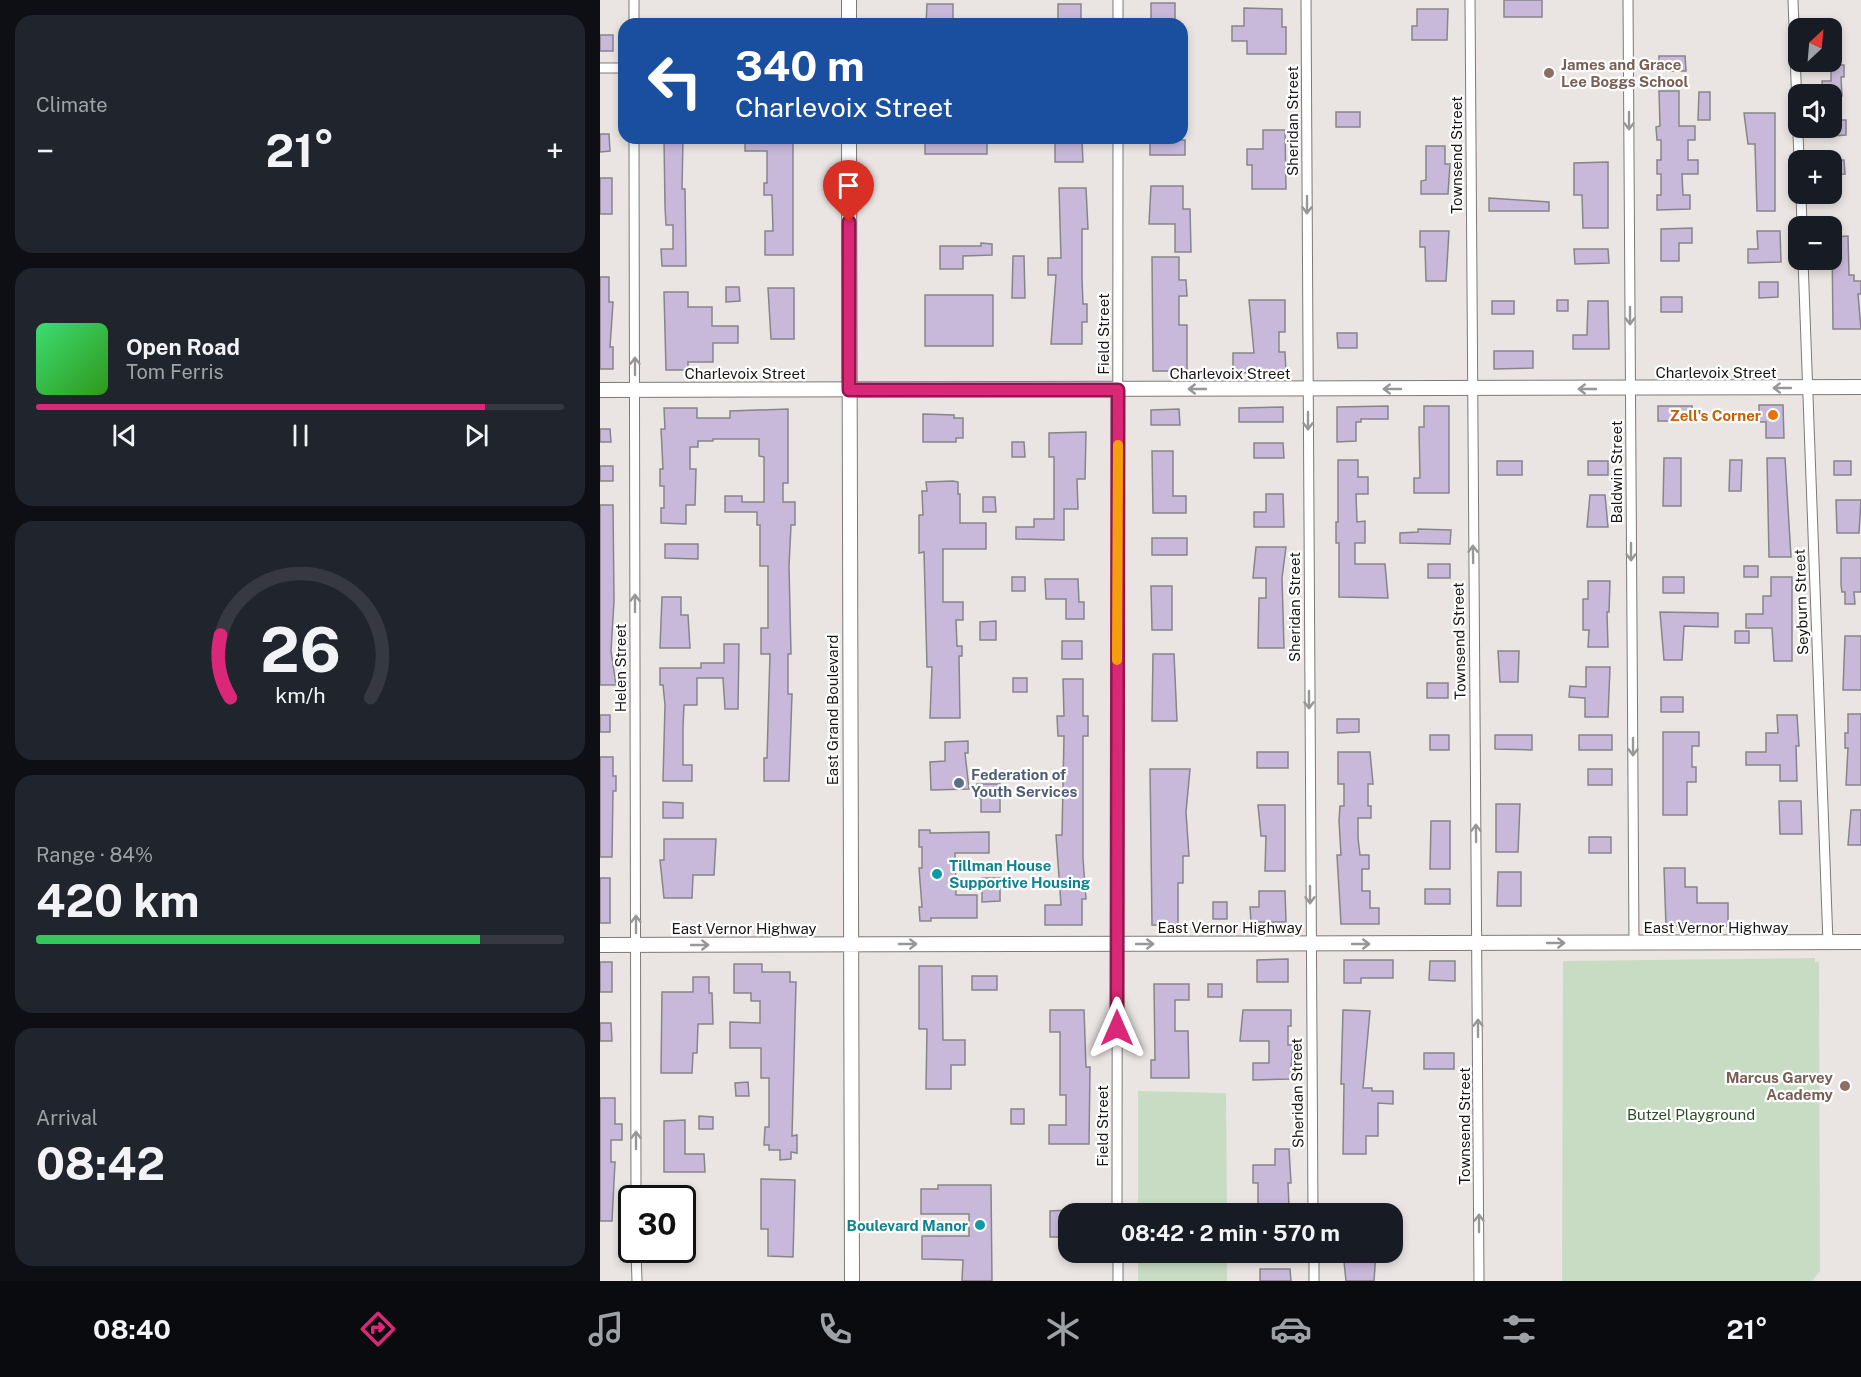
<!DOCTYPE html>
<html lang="en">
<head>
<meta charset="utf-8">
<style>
  :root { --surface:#171b24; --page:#20242c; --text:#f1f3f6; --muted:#9ea1a6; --line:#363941; --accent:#db2777 }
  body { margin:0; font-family:"Public Sans",sans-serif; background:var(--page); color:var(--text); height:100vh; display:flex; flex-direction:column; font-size:22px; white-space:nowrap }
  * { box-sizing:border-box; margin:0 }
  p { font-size:20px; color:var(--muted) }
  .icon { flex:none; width:33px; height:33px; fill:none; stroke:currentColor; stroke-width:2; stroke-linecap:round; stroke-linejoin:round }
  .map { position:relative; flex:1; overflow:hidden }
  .side { display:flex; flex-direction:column; gap:15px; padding:15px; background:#0d0f14; width:600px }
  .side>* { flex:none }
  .guide { position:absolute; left:18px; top:18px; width:570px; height:126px; border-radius:18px; box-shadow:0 3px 9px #0003; background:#1a4fa0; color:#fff; overflow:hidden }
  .needle { width:39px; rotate:26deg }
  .buttons { position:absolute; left:1188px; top:18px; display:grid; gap:12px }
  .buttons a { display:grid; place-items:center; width:54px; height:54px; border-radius:12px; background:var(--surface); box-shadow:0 3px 9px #0003; font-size:30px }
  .speed { position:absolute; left:18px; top:1185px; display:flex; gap:12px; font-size:30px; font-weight:700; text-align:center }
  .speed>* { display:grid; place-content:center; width:78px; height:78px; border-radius:50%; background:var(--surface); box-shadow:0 3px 9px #0003; line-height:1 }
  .speed .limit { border:3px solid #111; border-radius:9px; background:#fff; color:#111 }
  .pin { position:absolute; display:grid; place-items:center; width:51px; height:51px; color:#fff; margin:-62px -26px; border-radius:50% 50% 50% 0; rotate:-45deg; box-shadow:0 0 6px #0007 }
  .pin .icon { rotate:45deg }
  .me { position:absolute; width:66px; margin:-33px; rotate:0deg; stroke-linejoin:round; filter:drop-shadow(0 0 4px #0008) }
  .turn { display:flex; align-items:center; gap:21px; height:126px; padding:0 18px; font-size:27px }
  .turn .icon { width:78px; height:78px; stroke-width:2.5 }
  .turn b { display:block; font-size:42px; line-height:51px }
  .big { font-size:45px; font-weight:700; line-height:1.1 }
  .side .tile { flex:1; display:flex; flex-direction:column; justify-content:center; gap:9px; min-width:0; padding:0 21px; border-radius:18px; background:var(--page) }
  .side .dial { align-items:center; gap:0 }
  .dial svg { height:156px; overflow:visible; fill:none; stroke:var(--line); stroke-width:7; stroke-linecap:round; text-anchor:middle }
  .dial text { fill:var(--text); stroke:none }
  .song { display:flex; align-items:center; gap:18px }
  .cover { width:72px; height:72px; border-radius:9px; background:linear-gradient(135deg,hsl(140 70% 55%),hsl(110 70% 35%)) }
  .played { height:6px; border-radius:3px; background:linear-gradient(90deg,var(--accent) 85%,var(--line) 85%) }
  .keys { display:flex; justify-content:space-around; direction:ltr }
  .heat { display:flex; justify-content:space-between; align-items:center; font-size:33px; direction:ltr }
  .charge { height:9px; border-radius:4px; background:linear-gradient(90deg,#34c759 84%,var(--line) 0) }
  .trip { position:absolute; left:458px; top:1203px; width:345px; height:60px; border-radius:18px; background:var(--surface); box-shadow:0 3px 9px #0003; font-weight:700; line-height:60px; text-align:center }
  .tab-bar { display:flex; height:96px; justify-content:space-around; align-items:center; background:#090b0e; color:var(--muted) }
  .tab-bar .icon { width:42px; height:42px }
  .tab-bar .current { color:var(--accent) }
  .tab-bar b { font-size:27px; color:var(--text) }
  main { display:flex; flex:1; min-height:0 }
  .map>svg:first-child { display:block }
  .green { fill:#c8dcc4 }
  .building { fill:#c8b9db; stroke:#868589; stroke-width:1.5 }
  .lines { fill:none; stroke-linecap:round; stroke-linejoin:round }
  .street-casing { stroke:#7e7977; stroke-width:11 }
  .secondary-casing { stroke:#7e7977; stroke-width:16 }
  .street { stroke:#fff; stroke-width:9 }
  .secondary { stroke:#fff; stroke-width:14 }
  .oneway { stroke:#989796 }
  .route-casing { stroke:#8e194d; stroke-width:15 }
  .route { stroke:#db2777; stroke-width:10 }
  .slow { stroke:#f59e0b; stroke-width:10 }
  .education-dot { fill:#8d6e63; stroke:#fff; stroke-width:2 }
  .food-dot { fill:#e8710a; stroke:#fff; stroke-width:2 }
  .service-dot { fill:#5c6f8a; stroke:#fff; stroke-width:2 }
  .culture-dot { fill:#0f9aa8; stroke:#fff; stroke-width:2 }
  .labels { text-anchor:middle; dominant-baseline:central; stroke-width:4.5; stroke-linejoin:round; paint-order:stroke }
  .education-label { font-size:15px; font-weight:bold; fill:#785e54; stroke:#fff; text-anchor:start }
  .street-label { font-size:15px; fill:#191716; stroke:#fff }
  .food-label { font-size:15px; font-weight:bold; fill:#c56008; stroke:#fff; text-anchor:end }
  .service-label { font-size:15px; font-weight:bold; fill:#4e5e75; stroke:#fff; text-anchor:start }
  .culture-label { font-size:15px; font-weight:bold; fill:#0d838f; stroke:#fff; text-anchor:start }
  .park-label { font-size:15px; fill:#2a4e23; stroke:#fff }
</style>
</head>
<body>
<main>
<section class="side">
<div class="tile"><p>Climate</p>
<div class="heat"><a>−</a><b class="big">21°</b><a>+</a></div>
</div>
<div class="tile">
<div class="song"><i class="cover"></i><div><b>Open Road</b><p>Tom Ferris</p></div></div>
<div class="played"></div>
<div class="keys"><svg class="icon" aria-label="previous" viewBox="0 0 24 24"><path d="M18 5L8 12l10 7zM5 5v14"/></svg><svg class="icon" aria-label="pause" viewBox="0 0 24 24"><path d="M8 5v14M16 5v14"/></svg><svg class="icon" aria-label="next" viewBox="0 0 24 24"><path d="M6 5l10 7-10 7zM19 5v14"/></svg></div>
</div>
<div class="tile dial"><svg viewBox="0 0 100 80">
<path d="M14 69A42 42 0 1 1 86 69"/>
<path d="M14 69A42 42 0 0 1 9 37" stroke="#db2777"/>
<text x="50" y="56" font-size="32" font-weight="700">26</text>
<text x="50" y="72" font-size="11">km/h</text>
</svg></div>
<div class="tile"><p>Range · 84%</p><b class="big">420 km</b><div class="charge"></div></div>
<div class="tile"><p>Arrival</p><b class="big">08:42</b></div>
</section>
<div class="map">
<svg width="1261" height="1281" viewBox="0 0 1261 1281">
  <rect width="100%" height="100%" fill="#eae5e3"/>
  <path class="green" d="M1215,958V962H1219L1220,1271L1212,1281H962L963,961Z
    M538,1091L626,1093L627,1213H538Z
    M538,1253H627V1281H538Z"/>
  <path class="building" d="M904,0H942V17H904Z
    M551,3H575V22H551Z
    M327,4H353V24H326Z
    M458,4H481V24H458Z
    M644,8L682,9V27H686V54H647V41H632V26H644Z
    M817,9H848L847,40H812V26H817Z
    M0,35H13V51H0Z
    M1059,56H1085L1086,71H1059Z
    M1231,65H1244V77H1241L1242,96L1223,94L1222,81H1231Z
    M1059,91H1079V126H1095V140H1088V160H1098V174H1082L1083,195H1090V209L1057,210V195H1061V174H1057V160H1061V140H1057L1056,127L1060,126Z
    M1099,92H1110V120H1098Z
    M736,112H760V127H736Z
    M1144,113H1175V211H1157L1155,144H1148Z
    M1232,120H1246V135L1232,136Z
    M663,130H685L686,189H652V165H647V149H663Z
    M0,134H9L10,151L0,152Z
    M64,138H83L82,189H85L86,266H62L61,249H73V225H66L65,206Z
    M145,138H193V255H165V231H173L172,195H164V183H167V151H145Z
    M325,138H387V154H325Z
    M550,140H585V155H550Z
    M455,141H482L483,162H455Z
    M826,146H845V164H850L848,194H821V181L826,180Z
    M1232,160H1244L1245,174L1232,175Z
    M1008,162V228H983L982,195H974V163Z
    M0,178H12V214H0Z
    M551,186H583V209H590L591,252H575V224H549Z
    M459,188H486L488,229H482V278L483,304H487V322H482V344H451L456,275H448V258H461Z
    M889,198L949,202V211H889Z
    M1092,228V243H1079V261H1061V229Z
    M820,231H849L846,281H826L825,247H820Z
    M1157,231H1180L1181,262L1148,263V249H1158Z
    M1248,236L1249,275H1254V281H1261V294H1258L1261,329H1233L1232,237Z
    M381,243L392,244V255L363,256V269H340V246H381Z
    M974,249H1008L1009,263L975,264Z
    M413,256H424L425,298H412Z
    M552,257H579V280H586L587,296H579V325H587V371H553Z
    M0,277H9V302H13L10,347H13V369H0Z
    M1159,282H1178V297L1159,298Z
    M126,287H139L140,301L126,302Z
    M168,288H194V339H171Z
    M64,292H88V307H112V326H138V343H113V362H88V370H66Z
    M325,295H393V346H325Z
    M1061,297H1082V312H1061Z
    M649,300H685V332H679V352H685L686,372L633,373V353H654Z
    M957,300H968V311H957Z
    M892,301H914V314H892Z
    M988,301H1008L1009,349H973V335H987Z
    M737,333H757V348H738Z
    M894,351H933V368L894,369Z
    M1159,405H1183L1184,438H1166V422H1159Z
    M788,406V419H761V422H756V441L737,442V407Z
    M824,406H849V493H814V478H820L819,427H824Z
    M1058,406H1092V421H1058Z
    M683,407V422H639V408Z
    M64,408H97V418H130V411L188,409V483H183V502H195V525H191L189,566L191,654H188V694H192L189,781H164V758H167L170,654H161V628H168V566H160V525H157V512H125V496H142V502H164V457L159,456V439H113V441H98V447H90V469H96L95,505H86V524L61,523V508H64V486H60V469H63L61,429H65Z
    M579,409L580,425H551V410Z
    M323,414L354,415V418H363V438H356V442H323Z
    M0,429H10L11,442H0Z
    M486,432L485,479H477L478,509H464V540L416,539V527H434V519H454V457H449V433Z
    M412,442H424L425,457H412Z
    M654,443H683L684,458H654Z
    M552,451H573V496H586V513H553Z
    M1064,458H1081V506H1063Z
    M1167,458H1185L1191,557H1169Z
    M738,460H758V477H768V494H756L757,522L765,521V543H755V564H785L788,598L739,597V543H736V522H738Z
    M1130,460H1142L1141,491H1129Z
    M897,461H922V475H897Z
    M988,461H1008V475H988Z
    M1234,461H1251V475H1234Z
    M0,466H13V481H0Z
    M353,481L358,482V494H360V523H386V549H343V602H363V620H356L357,646H362V656H359L360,718H330L332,667H327L324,552L319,553V515H323L322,491H327L326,482Z
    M666,494H683L684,527H654V512H666Z
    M990,495H1005L1008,527H987Z
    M383,497H395L396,512H383Z
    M1236,500H1261L1259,533H1237Z
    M0,505H13L14,601L11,651L16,685H0Z
    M818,529L851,530L850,544L800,543V533L818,532Z
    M552,538H587V555H552Z
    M65,544H98V559L65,558Z
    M656,547H686L682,578L684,648H658L659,598H666V578H653Z
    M1241,558H1261V592H1254L1255,604H1245V592H1242L1241,585Z
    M828,564H850V578H828Z
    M1144,566H1158V577H1144Z
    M412,577H425V591H412Z
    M1063,577H1084V593H1063Z
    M1171,577H1192V661H1174L1172,628H1146V614H1163V596H1171Z
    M445,579H478L479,602H484V619H466V599H446Z
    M988,581H1010L1009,612H1007L1008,647H988L989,630H983V599H988Z
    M551,586H572V630H552Z
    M62,597H81V615H88L90,648H60Z
    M1060,612L1118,613V627L1084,626L1082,660H1064Z
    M396,621V640H380V622Z
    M1135,631H1149V643H1135Z
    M1245,636H1261V690H1243Z
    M462,641H482V659H462Z
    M124,644H139L138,709H125L123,678H97V705H84L83,727V765H92V781H63L65,705L63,685H60V668H101V663H124Z
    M898,651H919L918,682H900Z
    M553,654H574L577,721H552Z
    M986,667H1010L1008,717H985V698L969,697L970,686L986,687Z
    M413,678H427V692H413Z
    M463,679H483V716H488V736H483V859L486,899H482V925H445V905H461L456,835H462L464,736H458L457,716H464Z
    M827,683H848V698H827Z
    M1061,697H1083V712H1061Z
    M1248,714H1261V785H1246L1248,748H1245V733H1248Z
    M0,715H10V732H0Z
    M1177,715H1197L1199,746H1196L1197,781H1180V765H1146V752H1166V733H1178Z
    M737,719H759V732L737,733Z
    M1063,732H1099V746H1092V767H1096V782H1087V815H1063Z
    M830,735H849V750H830Z
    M895,735H932V750L895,749Z
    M979,735H1012V750H979Z
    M368,741V753H365L369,789L331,790L330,762L345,761V742Z
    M657,752H688V768H657Z
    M738,752H770L773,784H768V806H771V818H758V838L760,855H769V869H762V891H770V908H779V924H741L737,855H741L739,821L740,806H744V784H738Z
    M0,757H13V776H16V791H13L12,857H0Z
    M550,769H590L586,812L589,856H583V883H578V925H552Z
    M988,769H1012V785H988Z
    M377,784H400V812H381V798H377Z
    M1179,801H1201L1202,834H1180Z
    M63,802L83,803V818H63Z
    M896,804H920L918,852H896Z
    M658,805H685V871H665L666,836H661Z
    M1251,810H1261V845H1248Z
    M831,821H850V869H830Z
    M319,830H330V833L389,832V853H355L356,895H377V918H331V921H320L319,907H322L319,868H322V847H319Z
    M989,837H1011V853H989Z
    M64,839H116L114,875H93L92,898H64L60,860H64Z
    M1064,868H1085V887H1097V903H1128V926H1066Z
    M898,872H921V906H897Z
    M0,878H10V923H0Z
    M382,878H400V901L382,902Z
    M825,889H850V904H825Z
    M659,891H685L686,922H651L650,907H659Z
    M613,902H627V919H613Z
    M688,959V982H657V960Z
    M744,960H793V978H761V983H744Z
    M830,961H855V981L829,980Z
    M0,962H12V992H0Z
    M134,964H162V972H190V982H196L192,1136L197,1135V1153L191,1152V1159L180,1160V1150H169V1145H164L165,1127H169V1078H161V1048H130V1022L160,1023V1001H151V993H134Z
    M319,966H342L343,1040H365V1065H351V1089H326L327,1029H319Z
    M372,976H397V990H372Z
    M93,977H109V993H112L113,1024H98L97,1053H93L92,1073H61L62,992H93Z
    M554,984H589V1000H575V1031H588L589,1078H551V1060H555Z
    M608,984H622V997H608Z
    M450,1010H484L486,1067H490L489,1144H449V1125H466V1095H460V1032H450Z
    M643,1010H691V1026H688V1045H693L690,1079L653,1080V1063H669V1041H640Z
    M743,1010L770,1011L763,1088H772V1091H793V1104L778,1103V1136H766V1154H743L744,1084H741Z
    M0,1023H11L12,1041H0Z
    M824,1053H854V1069H824Z
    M148,1082L149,1096H136L135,1083Z
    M0,1098H15V1124H22V1140H11V1162H15L12,1221H0Z
    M411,1109H424V1124H411Z
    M99,1116L113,1117V1129H99Z
    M85,1120V1154H104L105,1172H64V1121Z
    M675,1149H689L691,1183H688L689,1208H658V1183H653V1165H675Z
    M161,1179L195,1180L193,1257L168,1256V1229H161Z
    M338,1185H391L392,1281H362L363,1260L322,1259V1236H369V1214H321V1189H338Z
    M468,1210V1237H450V1211Z
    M743,1252H776L774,1281H746Z
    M660,1269H690L691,1281H660Z"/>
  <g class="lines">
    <g class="street-casing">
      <path id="street" d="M34,0V24
        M706,0L713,1214
        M870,0L879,1281
        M1028,0L1034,943
        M1193,0L1199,160
        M518,24V0
        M0,68H24
        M34,138L36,1198
        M1201,194L1202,226
        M1203,260L1228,943
        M517,1214L518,138
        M36,1250L37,1281
        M518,1252V1281
        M714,1252V1281"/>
    </g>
    <g class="secondary-casing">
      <path id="secondary" d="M249,24V0
        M249,138L252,1281
        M0,390L1261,387
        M0,945L1261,942"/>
    </g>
    <use href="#street" class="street"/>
    <use href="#secondary" class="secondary"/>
  </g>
  <defs><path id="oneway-shaft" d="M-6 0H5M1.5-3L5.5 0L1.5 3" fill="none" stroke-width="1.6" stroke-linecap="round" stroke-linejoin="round" transform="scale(1.5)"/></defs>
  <g class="oneway">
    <use href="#oneway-shaft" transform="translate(1029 121) rotate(90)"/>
    <use href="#oneway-shaft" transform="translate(707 205) rotate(90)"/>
    <use href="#oneway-shaft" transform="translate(1030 316) rotate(90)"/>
    <use href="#oneway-shaft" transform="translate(35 366) rotate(-90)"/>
    <use href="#oneway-shaft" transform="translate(1182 388) rotate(180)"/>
    <use href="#oneway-shaft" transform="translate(597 389) rotate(180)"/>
    <use href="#oneway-shaft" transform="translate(792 389) rotate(180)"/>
    <use href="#oneway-shaft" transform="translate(987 389) rotate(-180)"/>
    <use href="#oneway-shaft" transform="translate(708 421) rotate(90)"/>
    <use href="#oneway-shaft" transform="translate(1031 552) rotate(90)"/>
    <use href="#oneway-shaft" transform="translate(873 554) rotate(-91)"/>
    <use href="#oneway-shaft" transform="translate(35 603) rotate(-90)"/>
    <use href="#oneway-shaft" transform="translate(709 700) rotate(90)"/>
    <use href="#oneway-shaft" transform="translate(1033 747) rotate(90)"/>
    <use href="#oneway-shaft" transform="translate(876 833) rotate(-91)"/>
    <use href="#oneway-shaft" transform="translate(710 895) rotate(90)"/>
    <use href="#oneway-shaft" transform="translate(36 924) rotate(-90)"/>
    <use href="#oneway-shaft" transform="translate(956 943)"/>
    <use href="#oneway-shaft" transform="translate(308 944)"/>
    <use href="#oneway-shaft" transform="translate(545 944)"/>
    <use href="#oneway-shaft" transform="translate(761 944)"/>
    <use href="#oneway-shaft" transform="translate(100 945)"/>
    <use href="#oneway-shaft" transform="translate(878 1028) rotate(-90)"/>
    <use href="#oneway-shaft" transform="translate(36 1140) rotate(-90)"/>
    <use href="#oneway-shaft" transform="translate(879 1223) rotate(-90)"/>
  </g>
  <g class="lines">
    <g class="route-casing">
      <path id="route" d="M249,222V390H518L517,1028"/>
    </g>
    <use href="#route" class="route"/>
    <path class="slow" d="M517,660L518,445"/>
  </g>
  <g class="education-dot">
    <circle cx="949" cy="73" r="6"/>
    <circle cx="1245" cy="1086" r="6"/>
  </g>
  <circle class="food-dot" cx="1173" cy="415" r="6"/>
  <circle class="service-dot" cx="359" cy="783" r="6"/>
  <g class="culture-dot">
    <circle cx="337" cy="874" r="6"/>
    <circle cx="380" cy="1225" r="6"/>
  </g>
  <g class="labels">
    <g class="education-label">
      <text x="961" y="64">James and Grace<tspan x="961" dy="17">Lee Boggs School</tspan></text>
      <text x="1233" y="1077" text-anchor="end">Marcus Garvey<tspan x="1233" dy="17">Academy</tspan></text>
    </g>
    <g class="street-label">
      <text transform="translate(692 121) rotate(-90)">Sheridan Street</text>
      <text transform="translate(856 155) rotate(-90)">Townsend Street</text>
      <text transform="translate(503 334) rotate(-90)">Field Street</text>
      <text x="1116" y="372">Charlevoix Street</text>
      <text x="145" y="373">Charlevoix Street</text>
      <text x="630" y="373">Charlevoix Street</text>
      <text transform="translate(1016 472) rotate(-90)">Baldwin Street</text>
      <text transform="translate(1201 602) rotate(-92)">Seyburn Street</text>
      <text transform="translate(694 607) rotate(-90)">Sheridan Street</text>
      <text transform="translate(859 641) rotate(-91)">Townsend Street</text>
      <text transform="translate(20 668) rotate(-90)">Helen Street</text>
      <text transform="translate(232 710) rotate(-90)">East Grand Boulevard</text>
      <text x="630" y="927">East Vernor Highway</text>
      <text x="1116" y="927">East Vernor Highway</text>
      <text x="144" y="928">East Vernor Highway</text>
      <text transform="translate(697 1093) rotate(-91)">Sheridan Street</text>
      <text transform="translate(502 1126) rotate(-90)">Field Street</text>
      <text transform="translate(864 1126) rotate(-90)">Townsend Street</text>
    </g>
    <g class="food-label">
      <text x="1161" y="415">Zell's Corner</text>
    </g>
    <g class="service-label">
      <text x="371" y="774">Federation of<tspan x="371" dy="17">Youth Services</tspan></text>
    </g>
    <g class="culture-label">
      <text x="349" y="865">Tillman House<tspan x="349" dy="17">Supportive Housing</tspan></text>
      <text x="368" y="1225" text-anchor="end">Boulevard Manor</text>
    </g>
    <g class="park-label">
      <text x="1091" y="1114">Butzel Playground</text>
    </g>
  </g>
</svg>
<div class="buttons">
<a><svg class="needle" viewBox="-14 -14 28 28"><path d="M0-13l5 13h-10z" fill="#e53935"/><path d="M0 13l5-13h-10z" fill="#9ea1a6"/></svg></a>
<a><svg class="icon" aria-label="sound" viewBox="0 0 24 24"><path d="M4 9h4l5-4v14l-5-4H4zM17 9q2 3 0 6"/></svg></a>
<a>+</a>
<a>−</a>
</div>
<div class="speed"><div class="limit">30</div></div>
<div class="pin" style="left:249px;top:222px;background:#d93025"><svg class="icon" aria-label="arrive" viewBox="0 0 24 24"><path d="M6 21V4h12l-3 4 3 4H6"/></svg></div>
<svg class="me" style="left:517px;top:1028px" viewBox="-20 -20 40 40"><path d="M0-17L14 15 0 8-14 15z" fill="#db2777" stroke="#fff" stroke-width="4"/></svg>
<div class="trip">08:42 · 2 min · 570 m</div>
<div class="guide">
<div class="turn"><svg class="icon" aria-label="left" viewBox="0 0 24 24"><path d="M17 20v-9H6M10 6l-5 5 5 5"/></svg><div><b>340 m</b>Charlevoix Street</div></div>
</div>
</div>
</main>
<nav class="tab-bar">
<b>08:40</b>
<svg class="icon current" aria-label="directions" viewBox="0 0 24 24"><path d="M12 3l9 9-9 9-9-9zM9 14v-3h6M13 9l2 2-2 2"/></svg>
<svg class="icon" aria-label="music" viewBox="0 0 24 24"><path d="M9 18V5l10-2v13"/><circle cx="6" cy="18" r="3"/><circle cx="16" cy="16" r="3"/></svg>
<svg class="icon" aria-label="phone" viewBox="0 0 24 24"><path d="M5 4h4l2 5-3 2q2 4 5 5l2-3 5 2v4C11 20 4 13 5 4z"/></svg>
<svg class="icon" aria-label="climate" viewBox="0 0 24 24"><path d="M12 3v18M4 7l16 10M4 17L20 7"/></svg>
<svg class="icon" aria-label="car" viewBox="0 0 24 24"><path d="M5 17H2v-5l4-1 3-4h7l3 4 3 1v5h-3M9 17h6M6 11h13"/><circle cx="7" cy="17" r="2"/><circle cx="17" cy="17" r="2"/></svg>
<svg class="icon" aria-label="filters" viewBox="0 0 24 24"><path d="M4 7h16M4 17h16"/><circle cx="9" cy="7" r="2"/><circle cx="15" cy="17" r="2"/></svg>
<b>21°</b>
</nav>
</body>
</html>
